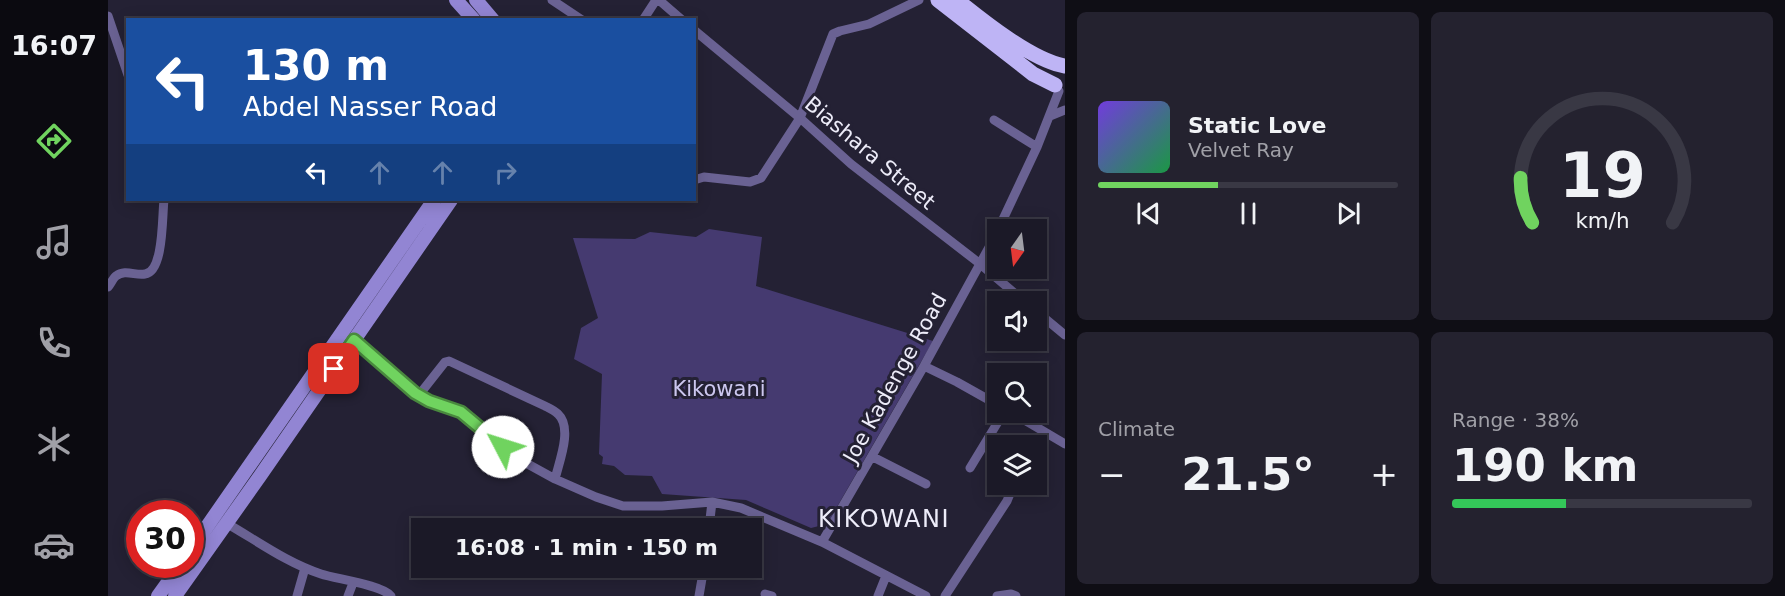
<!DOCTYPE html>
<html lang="en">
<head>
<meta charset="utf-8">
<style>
  :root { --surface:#1b1927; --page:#24222f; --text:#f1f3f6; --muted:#a0a0a7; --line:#393844; --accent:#70d35f }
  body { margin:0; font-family:"DejaVu Sans",sans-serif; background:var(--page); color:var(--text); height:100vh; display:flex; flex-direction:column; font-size:22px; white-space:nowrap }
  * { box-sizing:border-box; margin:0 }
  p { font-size:20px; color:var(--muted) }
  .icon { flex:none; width:33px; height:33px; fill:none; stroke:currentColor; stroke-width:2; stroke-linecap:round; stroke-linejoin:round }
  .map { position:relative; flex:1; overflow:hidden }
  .drawer { display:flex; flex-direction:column; gap:12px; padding:12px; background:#0f0e15; width:720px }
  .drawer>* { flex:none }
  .guide { position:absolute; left:18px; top:18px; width:570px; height:183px; border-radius:0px; box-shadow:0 3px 15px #0003,0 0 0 2px var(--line); background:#1a4fa0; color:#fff; overflow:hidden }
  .needle { width:39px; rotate:194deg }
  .buttons { position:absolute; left:879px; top:219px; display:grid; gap:12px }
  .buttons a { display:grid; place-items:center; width:60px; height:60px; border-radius:0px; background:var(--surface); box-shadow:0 3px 15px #0003,0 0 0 2px var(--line); font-size:30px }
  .speed { position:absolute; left:18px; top:500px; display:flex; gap:12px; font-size:30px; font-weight:700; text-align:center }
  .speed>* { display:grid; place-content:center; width:78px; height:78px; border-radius:50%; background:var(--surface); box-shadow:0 3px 15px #0003,0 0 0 2px var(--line); line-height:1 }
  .speed .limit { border:9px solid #d22; background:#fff; color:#111 }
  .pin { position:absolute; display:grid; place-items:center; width:51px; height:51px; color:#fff; margin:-26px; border-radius:12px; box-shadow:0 3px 9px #0006 }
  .me { position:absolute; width:66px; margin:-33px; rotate:310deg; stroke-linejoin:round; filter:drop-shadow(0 0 4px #0008) }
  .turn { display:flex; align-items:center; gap:21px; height:126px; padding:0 18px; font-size:27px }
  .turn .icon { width:78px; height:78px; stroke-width:2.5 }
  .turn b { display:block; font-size:42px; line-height:51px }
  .lanes { display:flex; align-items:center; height:57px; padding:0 18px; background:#0003; justify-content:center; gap:30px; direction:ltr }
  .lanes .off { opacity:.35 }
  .big { font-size:45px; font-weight:700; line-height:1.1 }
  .drawer .card { flex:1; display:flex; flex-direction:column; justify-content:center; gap:9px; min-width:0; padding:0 21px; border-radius:9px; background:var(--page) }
  .drawer .dial { align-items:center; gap:0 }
  .dial svg { height:156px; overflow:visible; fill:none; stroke:var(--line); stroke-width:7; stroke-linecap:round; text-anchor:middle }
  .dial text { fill:var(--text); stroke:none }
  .song { display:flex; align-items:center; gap:18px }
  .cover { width:72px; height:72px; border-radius:9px; background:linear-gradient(135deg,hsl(260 70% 55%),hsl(140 70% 35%)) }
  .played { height:6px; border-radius:3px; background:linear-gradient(90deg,var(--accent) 40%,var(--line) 40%) }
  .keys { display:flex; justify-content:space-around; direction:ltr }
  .heat { display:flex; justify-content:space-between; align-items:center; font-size:33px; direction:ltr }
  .charge { height:9px; border-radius:4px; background:linear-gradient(90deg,#34c759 38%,var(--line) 0) }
  .drawer .tiles { flex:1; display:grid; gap:12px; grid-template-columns:repeat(2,1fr) }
  .trip { position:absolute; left:303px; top:518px; width:351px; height:60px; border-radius:0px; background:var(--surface); box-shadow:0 3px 15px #0003,0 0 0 2px var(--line); font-weight:700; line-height:60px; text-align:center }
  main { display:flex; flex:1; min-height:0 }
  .dock { display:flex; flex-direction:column; width:108px; justify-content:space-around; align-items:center; background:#0b0a10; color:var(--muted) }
  .dock .icon { width:42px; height:42px }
  .dock .active { color:var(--accent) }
  .dock b { font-size:27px; color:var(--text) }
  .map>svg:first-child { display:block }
  .green { fill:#453a70 }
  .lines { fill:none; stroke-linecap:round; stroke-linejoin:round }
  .minor { stroke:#6a6293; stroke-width:9 }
  .secondary { stroke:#9285d3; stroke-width:14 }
  .trunk { stroke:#beb4f5; stroke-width:15 }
  .route-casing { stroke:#49893e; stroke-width:15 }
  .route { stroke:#70d35f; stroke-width:10 }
  .labels { text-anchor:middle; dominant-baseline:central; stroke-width:6; stroke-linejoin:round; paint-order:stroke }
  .street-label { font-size:21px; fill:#edecf9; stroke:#242134 }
  .park-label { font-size:21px; fill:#ccc7ef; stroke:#242134 }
  .quarter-label { font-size:24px; letter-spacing:1.5px; fill:#edecf9; stroke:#242134 }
</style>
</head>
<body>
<main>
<nav class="dock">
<b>16:07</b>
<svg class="icon active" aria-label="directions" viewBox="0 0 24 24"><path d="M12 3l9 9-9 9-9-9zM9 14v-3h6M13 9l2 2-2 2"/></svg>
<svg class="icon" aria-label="music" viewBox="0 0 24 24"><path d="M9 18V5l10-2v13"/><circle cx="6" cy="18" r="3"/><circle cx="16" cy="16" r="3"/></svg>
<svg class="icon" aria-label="phone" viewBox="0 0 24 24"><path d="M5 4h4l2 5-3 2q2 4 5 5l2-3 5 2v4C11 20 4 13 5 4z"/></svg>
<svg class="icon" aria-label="climate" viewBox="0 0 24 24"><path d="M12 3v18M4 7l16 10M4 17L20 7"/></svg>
<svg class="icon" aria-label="car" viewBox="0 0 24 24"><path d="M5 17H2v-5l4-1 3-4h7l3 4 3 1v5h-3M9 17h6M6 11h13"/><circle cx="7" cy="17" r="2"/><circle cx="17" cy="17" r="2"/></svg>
</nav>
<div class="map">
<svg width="957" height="596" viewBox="0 0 957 596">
  <rect width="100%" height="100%" fill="#242134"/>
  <path class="green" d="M601,229L654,237L648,286L825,341L719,524L703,528L638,500L554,494L544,476L517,475L506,466L494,464L495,457L491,454L494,374L466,359L473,328L490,318L465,238L527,239L542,232L588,237Z"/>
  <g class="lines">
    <path class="minor" d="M444,0L474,20
      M551,0L574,20
      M0,16L20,75
      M535,20L548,0
      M586,30L692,118L743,164L871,263L917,302
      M942,116L957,110
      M886,120L929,147
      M586,180L596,177L642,182L653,178L692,118L725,34L732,31L761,24L811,0
      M890,230L929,147L951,91
      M0,287C3,284 5,278 8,276C17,269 28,276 37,274C56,272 54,215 56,200
      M928,311L957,335
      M246,340L307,393L321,401L340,406L353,412L407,457L447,479L488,497L515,506H554L604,502L633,508L714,542L818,596
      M816,366L849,382L890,405
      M311,395L337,362L341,361L437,406C441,408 446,410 450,414C465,428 451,462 447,479
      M903,412L957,444
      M927,446L936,432
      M765,457L818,484
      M862,468L896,412
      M118,523C148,540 179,563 213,574C228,579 274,585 283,596
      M601,528L604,502
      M714,542L816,366L890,231
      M657,594L664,596
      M189,596L197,568
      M240,596L245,583
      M591,596L596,567
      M770,596L778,576
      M837,596L899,501L906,484
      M889,596L903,594L908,596"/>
    <path class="secondary" d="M348,0L366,20
      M368,0L385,20
      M82,551L326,200
      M50,596L73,564
      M67,596L152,476L343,200"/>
    <path class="trunk" d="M830,0L925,74L947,85
      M849,0C875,21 925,61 957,66"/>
  </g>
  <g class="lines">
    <g class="route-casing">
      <path id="route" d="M226,369L246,340L307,393L321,401L353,412L395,447"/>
    </g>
    <use href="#route" class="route"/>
  </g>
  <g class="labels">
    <g class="street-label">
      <text transform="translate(762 153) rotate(40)">Biashara Street</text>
      <text transform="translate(787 378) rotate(-61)">Joe Kadenge Road</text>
    </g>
    <g class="park-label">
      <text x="611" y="389">Kikowani</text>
    </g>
    <g class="quarter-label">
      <text x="776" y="519">KIKOWANI</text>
    </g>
  </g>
</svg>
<div class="buttons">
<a><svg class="needle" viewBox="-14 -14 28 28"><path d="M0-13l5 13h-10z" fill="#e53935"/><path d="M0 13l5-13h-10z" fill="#a0a0a7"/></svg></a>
<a><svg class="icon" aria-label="sound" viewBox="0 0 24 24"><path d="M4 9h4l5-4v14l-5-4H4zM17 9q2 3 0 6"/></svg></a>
<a><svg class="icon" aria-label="search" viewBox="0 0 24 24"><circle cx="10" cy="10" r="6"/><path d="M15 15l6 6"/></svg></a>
<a><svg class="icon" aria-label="layers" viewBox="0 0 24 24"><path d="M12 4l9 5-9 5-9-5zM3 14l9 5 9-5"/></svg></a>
</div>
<div class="speed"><div class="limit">30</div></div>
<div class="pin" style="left:226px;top:369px;background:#d93025"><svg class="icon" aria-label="arrive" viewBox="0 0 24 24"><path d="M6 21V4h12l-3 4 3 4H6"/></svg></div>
<svg class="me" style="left:395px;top:447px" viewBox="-20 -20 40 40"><circle r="19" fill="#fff"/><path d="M0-13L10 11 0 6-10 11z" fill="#70d35f"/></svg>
<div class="trip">16:08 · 1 min · 150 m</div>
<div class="guide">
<div class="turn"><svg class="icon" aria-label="left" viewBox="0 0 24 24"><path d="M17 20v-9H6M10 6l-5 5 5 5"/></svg><div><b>130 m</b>Abdel Nasser Road</div></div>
<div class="lanes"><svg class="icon" aria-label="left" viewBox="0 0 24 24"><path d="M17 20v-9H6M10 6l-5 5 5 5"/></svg><svg class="icon off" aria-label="ahead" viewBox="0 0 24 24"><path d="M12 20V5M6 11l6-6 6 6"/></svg><svg class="icon off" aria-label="ahead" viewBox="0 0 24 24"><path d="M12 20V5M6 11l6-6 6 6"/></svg><svg class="icon off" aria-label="right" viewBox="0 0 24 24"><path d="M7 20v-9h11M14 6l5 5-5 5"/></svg></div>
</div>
</div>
<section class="drawer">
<div class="tiles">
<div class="card">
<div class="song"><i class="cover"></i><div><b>Static Love</b><p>Velvet Ray</p></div></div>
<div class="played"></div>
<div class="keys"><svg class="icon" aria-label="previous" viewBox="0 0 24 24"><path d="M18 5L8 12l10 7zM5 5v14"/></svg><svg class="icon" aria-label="pause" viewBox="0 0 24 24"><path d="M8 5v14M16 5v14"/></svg><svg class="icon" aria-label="next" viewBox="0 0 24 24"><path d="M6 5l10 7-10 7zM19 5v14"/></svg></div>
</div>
<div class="card dial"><svg viewBox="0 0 100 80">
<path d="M14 69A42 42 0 1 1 86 69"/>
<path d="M14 69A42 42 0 0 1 8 46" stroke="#70d35f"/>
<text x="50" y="56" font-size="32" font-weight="700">19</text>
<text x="50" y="72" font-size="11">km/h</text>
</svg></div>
<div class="card"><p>Climate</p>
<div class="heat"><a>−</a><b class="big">21.5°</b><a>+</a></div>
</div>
<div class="card"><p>Range · 38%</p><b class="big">190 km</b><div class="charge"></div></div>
</div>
</section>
</main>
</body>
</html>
